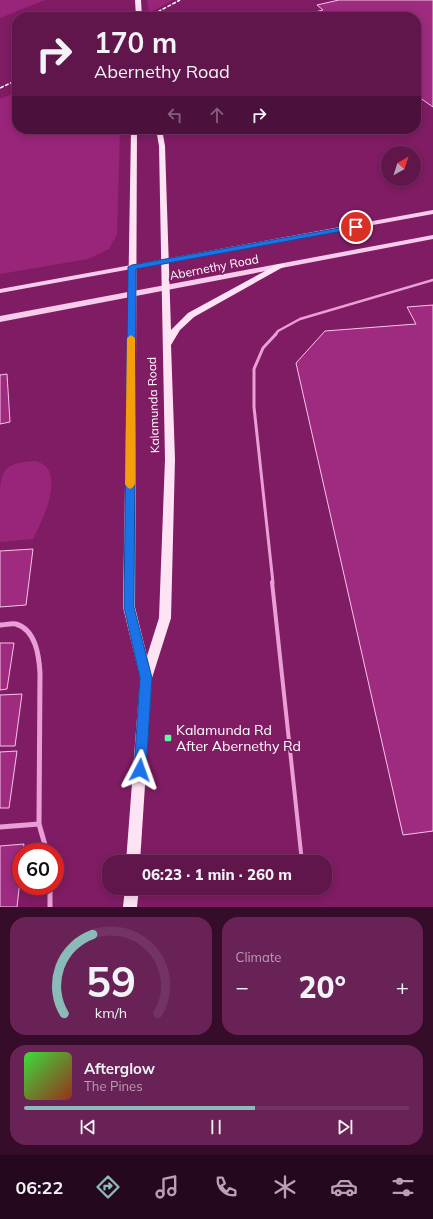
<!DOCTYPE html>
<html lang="en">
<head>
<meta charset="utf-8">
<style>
  :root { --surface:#60154b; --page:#692255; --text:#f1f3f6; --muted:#ba9fb5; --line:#743463; --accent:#8bbbb9 }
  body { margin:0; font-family:Mulish,sans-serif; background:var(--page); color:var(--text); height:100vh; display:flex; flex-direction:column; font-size:15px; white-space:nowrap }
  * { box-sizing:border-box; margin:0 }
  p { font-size:13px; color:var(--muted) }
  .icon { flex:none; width:22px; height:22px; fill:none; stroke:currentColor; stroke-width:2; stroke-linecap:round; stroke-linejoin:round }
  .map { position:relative; height:907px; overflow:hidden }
  .sheet { display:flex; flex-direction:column; gap:10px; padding:10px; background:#350c29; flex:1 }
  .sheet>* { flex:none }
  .top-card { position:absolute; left:12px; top:12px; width:409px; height:122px; border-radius:16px; box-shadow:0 2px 10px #0003,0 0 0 1px var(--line); background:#60154b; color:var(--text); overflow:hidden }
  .needle { width:26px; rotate:39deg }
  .controls { position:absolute; left:381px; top:146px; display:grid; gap:8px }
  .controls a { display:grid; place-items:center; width:40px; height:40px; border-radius:50%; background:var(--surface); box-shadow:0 2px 10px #0003,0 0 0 1px var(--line); font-size:20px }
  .speed { position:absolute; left:12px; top:843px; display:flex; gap:8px; font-size:20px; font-weight:700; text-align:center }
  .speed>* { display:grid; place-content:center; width:52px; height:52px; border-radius:50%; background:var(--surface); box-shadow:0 2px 10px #0003,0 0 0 1px var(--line); line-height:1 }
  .speed .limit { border:6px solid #d22; background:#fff; color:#111 }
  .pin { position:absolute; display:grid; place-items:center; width:34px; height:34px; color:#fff; margin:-17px; border:2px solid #fff; border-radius:50%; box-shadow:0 1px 4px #0007 }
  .me { position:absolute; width:44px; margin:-22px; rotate:4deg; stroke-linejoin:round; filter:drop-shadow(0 0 3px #0008) }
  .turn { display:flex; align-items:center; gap:14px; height:84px; padding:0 16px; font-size:18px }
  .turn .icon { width:52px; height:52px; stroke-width:2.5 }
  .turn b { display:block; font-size:28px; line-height:34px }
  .lanes { display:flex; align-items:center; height:38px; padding:0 16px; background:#0003; justify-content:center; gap:20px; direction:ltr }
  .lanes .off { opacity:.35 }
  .big { font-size:30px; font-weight:800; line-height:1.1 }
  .sheet .tile { flex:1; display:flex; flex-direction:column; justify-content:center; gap:6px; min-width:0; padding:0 14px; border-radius:16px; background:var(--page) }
  .sheet .dial { align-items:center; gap:0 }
  .dial svg { height:104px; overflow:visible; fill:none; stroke:var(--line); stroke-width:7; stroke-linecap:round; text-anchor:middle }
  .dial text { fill:var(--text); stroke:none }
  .song { display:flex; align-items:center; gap:12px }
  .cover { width:48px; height:48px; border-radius:6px; background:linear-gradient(135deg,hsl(120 70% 55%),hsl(10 70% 35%)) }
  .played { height:4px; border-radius:2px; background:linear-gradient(90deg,var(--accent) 60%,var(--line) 60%) }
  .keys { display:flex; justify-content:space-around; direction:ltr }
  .heat { display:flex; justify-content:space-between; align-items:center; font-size:22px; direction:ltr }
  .sheet .tiles { flex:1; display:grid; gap:10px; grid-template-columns:1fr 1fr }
  .tile:last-child { grid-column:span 2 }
  .trip { position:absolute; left:102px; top:855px; width:230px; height:40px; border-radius:16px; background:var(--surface); box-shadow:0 2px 10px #0003,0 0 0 1px var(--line); font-weight:800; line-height:40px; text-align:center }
  .dock { display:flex; height:64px; justify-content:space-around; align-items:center; background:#26081e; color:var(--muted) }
  .dock .icon { width:28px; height:28px }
  .dock .current { color:var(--accent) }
  .dock b { font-size:18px; color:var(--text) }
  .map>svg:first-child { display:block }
  .green { fill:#99257b }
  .building { fill:#9e2b7f; stroke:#f7c4ea }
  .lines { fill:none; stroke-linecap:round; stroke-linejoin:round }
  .lane-far2 { stroke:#e99fd6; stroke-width:2.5 }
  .lane-far1 { stroke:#e99fd6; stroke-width:3 }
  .lane { stroke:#e99fd6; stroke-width:4 }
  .street { stroke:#e99fd6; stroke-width:5 }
  .secondary { fill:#f7cbeb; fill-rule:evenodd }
  .primary { fill:#fee3f5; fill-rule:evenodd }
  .rail { stroke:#fff; stroke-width:1.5; stroke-dasharray:4 1.5; stroke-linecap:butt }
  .route { fill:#1a73e8; stroke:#114b97 }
  .slow { fill:#f59e0b }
  .poi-dot { fill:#5dfa9f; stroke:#801c64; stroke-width:1.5 }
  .labels { text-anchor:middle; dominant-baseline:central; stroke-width:4; stroke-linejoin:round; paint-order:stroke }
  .street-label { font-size:12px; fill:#fff; stroke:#801c64 }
  .near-poi-label { font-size:14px; fill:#fff; stroke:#801c64; text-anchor:start }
</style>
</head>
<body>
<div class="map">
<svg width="433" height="907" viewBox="0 0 433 907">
  <rect width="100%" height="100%" fill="#801c64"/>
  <path class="green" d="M0,0H45L0,18Z
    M147,0H173L149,13Z
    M17,92V129H120L117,234L109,249L88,259L0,274V99Z
    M35,461C39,462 45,464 48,469C59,487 41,523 33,539L0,542C0,529 0,515 0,502C0,472 1,463 35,461Z"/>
  <path class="building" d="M339,0H433V107L416,95V17H312L307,14L323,10L317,5Z
    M433,305V831L403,835L296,363L325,331L416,324L407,307Z
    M7,374L10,422L0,424V375Z
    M33,549L26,605L0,607V551Z
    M0,643H14L7,689L0,690Z
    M22,694L15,746H0V695Z
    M17,751L9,808H0V752Z
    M24,844L23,852H21V871L17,907H0V846Z"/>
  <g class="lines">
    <path class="lane-far2" d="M275,335L278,331L300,319L433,280"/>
    <path class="lane-far1" d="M273,583L254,407V369L263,348L276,334"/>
    <path class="lane" d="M272,582L302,862"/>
    <path class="street" d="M0,625C5,625 11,623 16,624C36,630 39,656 40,673L39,824L47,852
      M0,827L39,824
      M50,886V907"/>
    <path class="secondary" d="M433,210V214L0,293V289Z
      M433,235V239L0,322V316Z"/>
    <path class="primary" d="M135,0H141L142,17H136Z
      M131,129H137L135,607L147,656L159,618L165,459L159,146L156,129H162L165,146L171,330L188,313L278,264H284L285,266L194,317L180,330L171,345L175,459L171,618L152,678L140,862H126L140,678L123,607Z
      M125,888H139L137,907H123Z"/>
    <path class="rail" d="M148,17L180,0
      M0,88L17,80"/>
  </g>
  <path class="route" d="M356,225H359V228L136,269L134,607L152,678L146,770L144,774L140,776L135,774L134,770L140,678L124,607L128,267L132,265Z"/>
  <path class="slow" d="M131,335L135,338V484L133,487L130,489L127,487L125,484L127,338Z"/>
  <rect class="poi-dot" x="164" y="734" width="8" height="8" rx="2"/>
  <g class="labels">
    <g class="street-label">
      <text transform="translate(214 267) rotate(-11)">Abernethy Road</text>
      <text transform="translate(153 405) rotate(-92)">Kalamunda Road</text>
    </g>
    <g class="near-poi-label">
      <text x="176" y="730">Kalamunda Rd<tspan x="176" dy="16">After Abernethy Rd</tspan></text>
    </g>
  </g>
</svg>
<div class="controls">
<a><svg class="needle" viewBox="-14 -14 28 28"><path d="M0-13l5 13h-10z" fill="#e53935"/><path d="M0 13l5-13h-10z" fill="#ba9fb5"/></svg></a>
</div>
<div class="speed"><div class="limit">60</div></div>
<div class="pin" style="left:356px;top:227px;background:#d93025"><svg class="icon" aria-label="arrive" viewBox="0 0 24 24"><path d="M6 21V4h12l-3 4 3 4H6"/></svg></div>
<svg class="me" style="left:140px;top:770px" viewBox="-20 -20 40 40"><path d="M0-17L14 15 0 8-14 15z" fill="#1a73e8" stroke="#fff" stroke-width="4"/></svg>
<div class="trip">06:23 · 1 min · 260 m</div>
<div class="top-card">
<div class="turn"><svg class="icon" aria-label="right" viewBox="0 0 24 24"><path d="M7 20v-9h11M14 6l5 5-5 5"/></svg><div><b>170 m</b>Abernethy Road</div></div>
<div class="lanes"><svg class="icon off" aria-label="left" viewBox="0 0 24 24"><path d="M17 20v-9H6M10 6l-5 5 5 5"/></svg><svg class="icon off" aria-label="ahead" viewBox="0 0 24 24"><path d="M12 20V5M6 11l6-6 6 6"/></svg><svg class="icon" aria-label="right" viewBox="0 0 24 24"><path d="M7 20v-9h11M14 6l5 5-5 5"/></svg></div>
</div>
</div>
<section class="sheet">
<div class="tiles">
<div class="tile dial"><svg viewBox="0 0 100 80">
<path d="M14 69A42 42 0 1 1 86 69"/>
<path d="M14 69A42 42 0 0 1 36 8" stroke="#8bbbb9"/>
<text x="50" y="56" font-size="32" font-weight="700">59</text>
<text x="50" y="72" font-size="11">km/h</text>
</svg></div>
<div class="tile"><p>Climate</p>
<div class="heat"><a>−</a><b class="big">20°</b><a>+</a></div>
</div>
<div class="tile">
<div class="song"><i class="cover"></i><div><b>Afterglow</b><p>The Pines</p></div></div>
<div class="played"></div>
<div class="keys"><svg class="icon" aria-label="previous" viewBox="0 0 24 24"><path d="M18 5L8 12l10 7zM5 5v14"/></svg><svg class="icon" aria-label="pause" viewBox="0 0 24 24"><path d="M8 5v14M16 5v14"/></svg><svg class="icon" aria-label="next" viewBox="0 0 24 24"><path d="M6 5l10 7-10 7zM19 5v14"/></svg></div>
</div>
</div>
</section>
<nav class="dock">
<b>06:22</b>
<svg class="icon current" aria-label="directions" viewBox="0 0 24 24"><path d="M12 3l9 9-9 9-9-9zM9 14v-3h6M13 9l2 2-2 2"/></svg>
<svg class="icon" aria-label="music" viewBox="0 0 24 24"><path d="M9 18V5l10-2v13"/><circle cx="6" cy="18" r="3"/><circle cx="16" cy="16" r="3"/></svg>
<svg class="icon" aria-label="phone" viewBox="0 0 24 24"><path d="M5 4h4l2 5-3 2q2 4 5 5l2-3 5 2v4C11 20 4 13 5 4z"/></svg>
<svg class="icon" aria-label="climate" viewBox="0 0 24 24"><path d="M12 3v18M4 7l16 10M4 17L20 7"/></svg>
<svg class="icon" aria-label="car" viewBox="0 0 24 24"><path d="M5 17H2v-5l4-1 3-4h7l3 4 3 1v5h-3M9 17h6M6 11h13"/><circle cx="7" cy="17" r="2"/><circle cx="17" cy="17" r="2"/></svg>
<svg class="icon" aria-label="filters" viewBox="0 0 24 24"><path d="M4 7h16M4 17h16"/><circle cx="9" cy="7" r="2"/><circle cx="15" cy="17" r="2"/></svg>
</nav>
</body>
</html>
